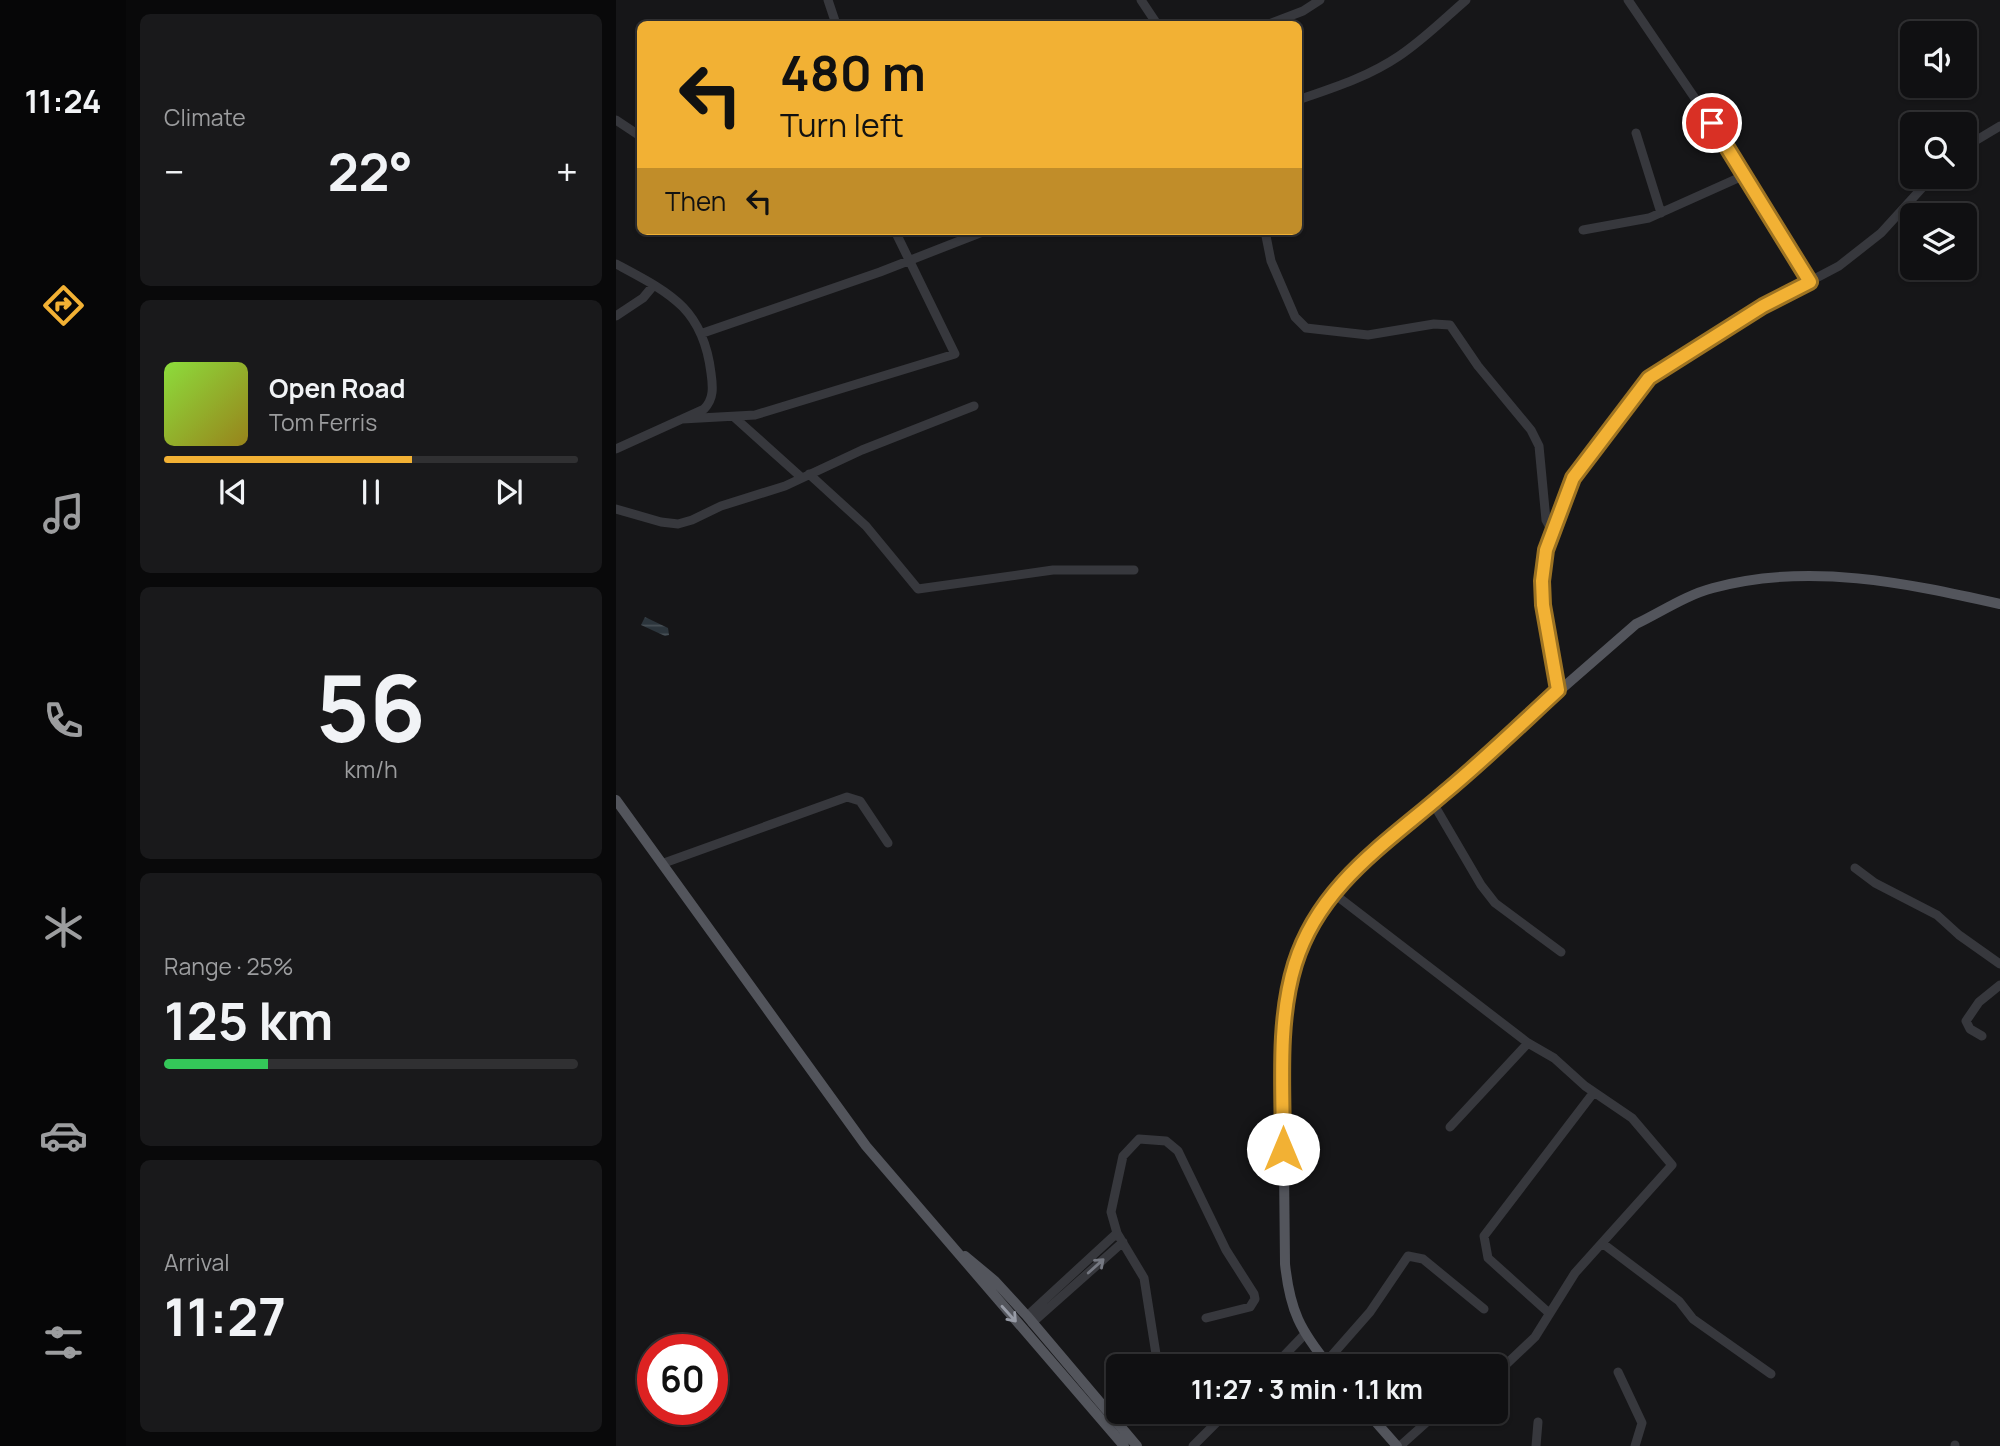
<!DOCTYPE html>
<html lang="en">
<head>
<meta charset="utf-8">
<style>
  :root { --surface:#101012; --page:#19191b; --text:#f1f3f6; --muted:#9c9d9f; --line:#303032; --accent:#f2b134 }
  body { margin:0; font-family:Manrope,sans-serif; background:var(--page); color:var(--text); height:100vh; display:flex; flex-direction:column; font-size:26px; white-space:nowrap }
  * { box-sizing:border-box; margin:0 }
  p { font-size:23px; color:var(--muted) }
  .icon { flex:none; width:38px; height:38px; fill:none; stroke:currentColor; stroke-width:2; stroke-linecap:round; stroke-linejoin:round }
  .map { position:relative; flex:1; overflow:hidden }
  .details { display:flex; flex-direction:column; gap:14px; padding:14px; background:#09090a; width:490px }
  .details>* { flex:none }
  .guide { position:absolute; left:21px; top:21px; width:665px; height:214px; border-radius:10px; box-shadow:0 2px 5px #0004,0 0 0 2px var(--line); background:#f2b134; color:#111; overflow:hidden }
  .controls { position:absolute; left:1284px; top:21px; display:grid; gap:14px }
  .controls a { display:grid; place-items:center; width:77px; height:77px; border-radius:10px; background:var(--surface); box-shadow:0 2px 5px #0004,0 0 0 2px var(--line); font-size:35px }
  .speed { position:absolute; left:21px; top:1334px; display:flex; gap:14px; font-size:35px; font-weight:700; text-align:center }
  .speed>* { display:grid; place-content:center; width:91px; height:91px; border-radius:50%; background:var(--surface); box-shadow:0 2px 5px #0004,0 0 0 2px var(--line); line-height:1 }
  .speed .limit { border:10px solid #d22; background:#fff; color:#111 }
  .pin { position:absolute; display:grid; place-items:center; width:60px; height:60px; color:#fff; margin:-30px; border:4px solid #fff; border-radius:50%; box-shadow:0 2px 7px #0007 }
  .me { position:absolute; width:77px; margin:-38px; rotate:0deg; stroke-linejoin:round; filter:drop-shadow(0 0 5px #0008) }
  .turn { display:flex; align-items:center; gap:24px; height:147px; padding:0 28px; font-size:32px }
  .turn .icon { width:91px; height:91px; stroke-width:2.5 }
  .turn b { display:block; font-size:49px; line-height:60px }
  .then { display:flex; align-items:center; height:66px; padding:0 28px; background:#0003; gap:14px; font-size:26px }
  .big { font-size:52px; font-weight:700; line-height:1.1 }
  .details .card { flex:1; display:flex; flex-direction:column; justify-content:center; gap:10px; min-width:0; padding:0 24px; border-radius:10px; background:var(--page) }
  .details .dial { align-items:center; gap:0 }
  .dial b { font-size:91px; line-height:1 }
  .song { display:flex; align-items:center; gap:21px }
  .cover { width:84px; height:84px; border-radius:10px; background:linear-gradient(135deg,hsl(90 70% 55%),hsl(50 70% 35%)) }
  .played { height:7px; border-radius:4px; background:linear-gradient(90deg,var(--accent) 60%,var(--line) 60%) }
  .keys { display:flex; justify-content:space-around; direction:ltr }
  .heat { display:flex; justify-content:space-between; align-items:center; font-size:38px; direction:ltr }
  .charge { height:10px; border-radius:5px; background:linear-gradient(90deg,#34c759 25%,var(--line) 0) }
  .trip { position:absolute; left:490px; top:1354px; width:402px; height:70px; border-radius:10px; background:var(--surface); box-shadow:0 2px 5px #0004,0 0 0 2px var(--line); font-weight:700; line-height:70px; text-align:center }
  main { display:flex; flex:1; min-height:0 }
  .tab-bar { display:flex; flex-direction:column; width:126px; justify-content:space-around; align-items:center; background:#060607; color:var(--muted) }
  .tab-bar .icon { width:49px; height:49px }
  .tab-bar .active { color:var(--accent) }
  .tab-bar b { font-size:32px; color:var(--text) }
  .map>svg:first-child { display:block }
  .water { fill:url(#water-rules) }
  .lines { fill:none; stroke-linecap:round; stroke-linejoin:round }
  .minor { stroke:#37383d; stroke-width:9 }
  .major { stroke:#53555c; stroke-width:10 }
  .oneway { stroke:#757881 }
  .oneway2 { stroke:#979ba6 }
  .route-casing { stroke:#9d7322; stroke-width:18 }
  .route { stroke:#f2b134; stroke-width:12 }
</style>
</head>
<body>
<main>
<nav class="tab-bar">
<b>11:24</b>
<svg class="icon active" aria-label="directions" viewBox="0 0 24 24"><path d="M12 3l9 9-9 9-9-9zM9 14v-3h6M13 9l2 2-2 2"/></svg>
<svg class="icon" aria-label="music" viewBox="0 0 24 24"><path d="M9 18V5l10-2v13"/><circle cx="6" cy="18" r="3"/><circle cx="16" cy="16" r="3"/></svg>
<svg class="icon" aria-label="phone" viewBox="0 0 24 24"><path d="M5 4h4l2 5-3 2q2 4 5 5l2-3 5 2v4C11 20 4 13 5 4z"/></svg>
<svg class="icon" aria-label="climate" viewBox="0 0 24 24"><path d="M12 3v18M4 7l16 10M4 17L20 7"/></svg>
<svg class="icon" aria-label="car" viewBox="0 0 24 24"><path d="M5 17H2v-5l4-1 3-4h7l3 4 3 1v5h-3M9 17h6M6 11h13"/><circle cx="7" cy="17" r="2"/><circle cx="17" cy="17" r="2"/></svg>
<svg class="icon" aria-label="filters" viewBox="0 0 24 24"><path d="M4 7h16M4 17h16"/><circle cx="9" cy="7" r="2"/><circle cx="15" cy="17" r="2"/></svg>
</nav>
<section class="details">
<div class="card"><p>Climate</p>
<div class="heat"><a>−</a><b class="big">22°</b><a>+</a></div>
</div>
<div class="card">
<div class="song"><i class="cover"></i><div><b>Open Road</b><p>Tom Ferris</p></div></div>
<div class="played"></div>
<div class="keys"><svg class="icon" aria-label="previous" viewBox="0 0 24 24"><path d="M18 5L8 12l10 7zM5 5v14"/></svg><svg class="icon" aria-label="pause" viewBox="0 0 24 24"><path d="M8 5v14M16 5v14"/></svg><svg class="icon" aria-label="next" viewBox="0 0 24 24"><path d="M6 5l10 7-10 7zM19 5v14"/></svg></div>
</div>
<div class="card dial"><b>56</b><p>km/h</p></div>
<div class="card"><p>Range · 25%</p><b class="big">125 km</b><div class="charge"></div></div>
<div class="card"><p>Arrival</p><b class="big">11:27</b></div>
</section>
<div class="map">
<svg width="1384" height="1446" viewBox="0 0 1384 1446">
  <defs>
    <pattern id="water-rules" width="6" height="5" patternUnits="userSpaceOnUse" patternTransform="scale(1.75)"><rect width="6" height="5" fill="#2c353c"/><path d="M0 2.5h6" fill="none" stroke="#485056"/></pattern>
  </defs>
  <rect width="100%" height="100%" fill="#161618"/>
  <path class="water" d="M29,617L52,628L53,635L49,636L25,625Z"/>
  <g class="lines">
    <path class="minor" d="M212,0L220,24
      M525,0L541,24
      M1012,0L1108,141L1194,282
      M653,24L687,11L704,0
      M682,100C717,88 752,77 783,56C807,40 828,19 850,0
      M0,120L24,136
      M1020,133L1045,213
      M1349,147L1384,126
      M967,230L1033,218L1129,175
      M649,231L655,261L679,317L690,328L752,335L818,324L834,325L862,366L915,430L923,446L930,520L936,531
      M0,264C54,293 87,308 95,373C97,387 98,399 88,409L0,449
      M0,316L27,298L37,286
      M87,333L264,272L369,231
      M118,417L186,478
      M66,419L139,415L339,354L279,231
      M193,474L250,526L302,589L437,570H518
      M0,509L45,522L62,524L76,520L105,506L169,486L246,450L358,406
      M942,690L927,605L926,581L931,550L957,478L978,447L1033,378L1147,306L1223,266L1265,233L1316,177
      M817,803L865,885L879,903L945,952
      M48,863L231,797L244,801L272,843
      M1239,868L1259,883L1321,915L1343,935L1384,964
      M717,893L912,1043L938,1058L969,1086L1016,1118L1056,1165L959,1273L919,1337L880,1374
      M1366,1036L1354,1029L1350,1021L1363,1002L1384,985
      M834,1127L912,1043
      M986,1243L1063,1301L1077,1319L1155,1374
      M933,1313L872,1258L868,1236L978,1092
      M411,1316L501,1233
      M416,1323L507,1242
      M710,1362L754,1312L792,1256L807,1259L868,1309
      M542,1367L528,1278L501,1233L495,1212L507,1156L523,1139L550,1141L562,1151L610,1250L638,1294L639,1299L634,1307L590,1318
      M657,1367L688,1335
      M1002,1372L1026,1423L1019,1446
      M554,1412L556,1421
      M577,1446L611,1412
      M784,1446L822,1412
      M920,1446L922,1422
      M1339,1446V1445"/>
    <path class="major" d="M0,800L250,1146L508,1446
      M349,1256L379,1281L411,1316L521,1446
      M714,1367C684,1330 674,1311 669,1264L667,1070L672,992L688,939L705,907L730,877L1020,624C1045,612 1070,595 1097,588C1192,562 1291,583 1384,604
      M751,1412L781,1446"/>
  </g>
  <defs><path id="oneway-shaft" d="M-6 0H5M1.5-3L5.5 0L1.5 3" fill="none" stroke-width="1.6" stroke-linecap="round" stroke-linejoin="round" transform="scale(1.75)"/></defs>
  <use class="oneway" href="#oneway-shaft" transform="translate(480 1266) rotate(-42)"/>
  <use class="oneway2" href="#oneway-shaft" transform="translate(393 1314) rotate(48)"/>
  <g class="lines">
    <g class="route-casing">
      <path id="route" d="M667,1149C667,1089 661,1022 679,964C703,886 769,844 827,794C867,761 904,725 942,690L927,605L926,581L930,550L957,478L1033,378L1147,306L1194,282L1096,123"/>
    </g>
    <use href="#route" class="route"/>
  </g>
</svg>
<div class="controls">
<a><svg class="icon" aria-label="sound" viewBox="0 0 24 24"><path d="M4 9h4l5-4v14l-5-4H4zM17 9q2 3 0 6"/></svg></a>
<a><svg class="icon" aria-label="search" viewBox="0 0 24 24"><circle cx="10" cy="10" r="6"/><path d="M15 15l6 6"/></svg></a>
<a><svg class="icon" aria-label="layers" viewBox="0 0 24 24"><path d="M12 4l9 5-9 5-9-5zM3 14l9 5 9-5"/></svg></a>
</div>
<div class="speed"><div class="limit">60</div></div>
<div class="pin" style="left:1096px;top:123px;background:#d93025"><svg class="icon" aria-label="arrive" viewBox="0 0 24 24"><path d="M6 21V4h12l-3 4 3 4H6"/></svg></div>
<svg class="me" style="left:667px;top:1149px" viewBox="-20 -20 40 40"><circle r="19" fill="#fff"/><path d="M0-13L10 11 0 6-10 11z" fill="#f2b134"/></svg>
<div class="trip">11:27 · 3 min · 1.1 km</div>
<div class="guide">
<div class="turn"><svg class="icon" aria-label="left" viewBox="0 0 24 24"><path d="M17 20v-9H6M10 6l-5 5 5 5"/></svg><div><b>480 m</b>Turn left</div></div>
<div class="then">Then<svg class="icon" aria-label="left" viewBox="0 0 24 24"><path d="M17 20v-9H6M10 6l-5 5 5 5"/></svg></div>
</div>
</div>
</main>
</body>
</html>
